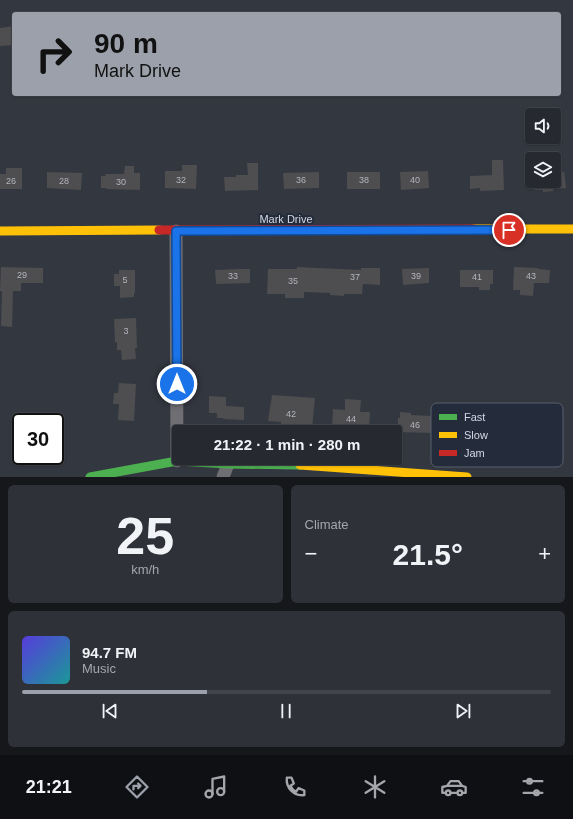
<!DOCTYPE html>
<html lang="en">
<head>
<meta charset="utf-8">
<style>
  :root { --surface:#262930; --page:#2e3138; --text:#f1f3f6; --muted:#a4a6ab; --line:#42454c; --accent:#9ba0aa }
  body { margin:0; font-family:Arial,sans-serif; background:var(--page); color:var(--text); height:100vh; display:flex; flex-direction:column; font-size:15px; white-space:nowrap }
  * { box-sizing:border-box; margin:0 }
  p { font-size:13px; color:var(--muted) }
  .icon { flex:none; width:22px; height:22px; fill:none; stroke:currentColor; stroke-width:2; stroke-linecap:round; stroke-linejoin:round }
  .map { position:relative; height:477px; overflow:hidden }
  .side { display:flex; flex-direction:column; gap:8px; padding:8px; background:#15171a; flex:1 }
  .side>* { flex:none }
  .banner { position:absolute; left:12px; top:12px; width:549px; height:84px; border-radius:4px; box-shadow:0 1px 3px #0004,0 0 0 1px var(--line); background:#9ba0aa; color:#111; overflow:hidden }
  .fabs { position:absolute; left:525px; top:108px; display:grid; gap:8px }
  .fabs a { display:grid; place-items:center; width:36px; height:36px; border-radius:4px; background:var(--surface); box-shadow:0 1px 3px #0004,0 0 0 1px var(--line); font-size:20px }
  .speed { position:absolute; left:12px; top:413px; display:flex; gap:8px; font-size:20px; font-weight:700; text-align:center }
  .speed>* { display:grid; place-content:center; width:52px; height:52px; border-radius:50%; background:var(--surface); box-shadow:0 1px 3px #0004,0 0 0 1px var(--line); line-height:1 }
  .speed .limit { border:2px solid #111; border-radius:6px; background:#fff; color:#111 }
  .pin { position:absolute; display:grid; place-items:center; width:34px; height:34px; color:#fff; margin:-17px; border:2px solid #fff; border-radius:50%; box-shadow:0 1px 4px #0007 }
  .me { position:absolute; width:44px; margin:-22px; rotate:0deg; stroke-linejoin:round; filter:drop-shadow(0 0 3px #0008) }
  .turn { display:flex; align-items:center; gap:14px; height:84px; padding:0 16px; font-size:18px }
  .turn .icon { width:52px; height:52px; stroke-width:2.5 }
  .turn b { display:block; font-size:28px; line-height:34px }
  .big { font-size:30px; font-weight:800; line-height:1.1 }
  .side .widget { flex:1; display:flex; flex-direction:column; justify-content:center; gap:6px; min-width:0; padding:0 14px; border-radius:6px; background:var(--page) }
  .side .dial { align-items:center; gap:0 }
  .dial b { font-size:52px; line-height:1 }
  .song { display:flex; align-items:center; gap:12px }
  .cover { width:48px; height:48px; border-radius:6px; background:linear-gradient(135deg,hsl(250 70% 55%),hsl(180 70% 35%)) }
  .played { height:4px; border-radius:2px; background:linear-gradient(90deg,var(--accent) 35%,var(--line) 35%) }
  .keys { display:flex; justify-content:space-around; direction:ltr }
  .heat { display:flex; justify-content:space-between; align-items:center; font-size:22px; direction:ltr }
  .side .tiles { flex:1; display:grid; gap:8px; grid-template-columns:1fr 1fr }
  .widget:last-child { grid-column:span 2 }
  .trip { position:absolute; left:172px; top:425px; width:230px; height:40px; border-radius:4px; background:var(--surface); box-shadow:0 1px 3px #0004,0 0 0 1px var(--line); font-weight:800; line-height:40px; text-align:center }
  .tabs { display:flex; height:64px; justify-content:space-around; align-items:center; background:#0f1013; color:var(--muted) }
  .tabs .icon { width:28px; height:28px }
  .tabs .current { color:var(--accent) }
  .tabs b { font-size:18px; color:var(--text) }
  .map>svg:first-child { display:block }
  .building { fill:#4e4d4f }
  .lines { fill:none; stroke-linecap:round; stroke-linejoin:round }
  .street { stroke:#6e6e73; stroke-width:13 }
  .fast { stroke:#4caf50; stroke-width:9 }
  .slow { stroke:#ffc107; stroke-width:9 }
  .jam { stroke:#c62828; stroke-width:9 }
  .route-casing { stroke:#114b97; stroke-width:10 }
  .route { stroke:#1a73e8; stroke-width:7 }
  .labels { text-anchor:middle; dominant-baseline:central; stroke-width:4; stroke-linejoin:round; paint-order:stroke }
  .number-label { font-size:9px; fill:#b2b6be }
  .street-label { font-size:11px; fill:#d3d9e3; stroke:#242c3b }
  .key { fill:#242c3b; stroke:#59606d; stroke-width:1 }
  .key-label { font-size:11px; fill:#d3d9e3 }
</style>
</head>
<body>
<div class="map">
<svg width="573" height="477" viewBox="0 0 573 477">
  <rect width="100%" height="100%" fill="#333740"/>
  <path class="building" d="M14,26V45L0,46V28Z
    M492,160H503L504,190L480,191V188L470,189V176L492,175Z
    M247,163H258V190L225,191L224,177H236V175H248Z
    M182,165H197L196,189L165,188V171H182Z
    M125,166H134V173H140V190L106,189V188H101V176H106L105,174H124Z
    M6,168H22V189H0V174H6Z
    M428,171L429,188L401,190L400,172Z
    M47,172L82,173L81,190L47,188Z
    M319,172V188L284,189L283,173Z
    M347,172H380V189H347Z
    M564,172L566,188L553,189L554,191L543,192V190H535V181H554V173Z
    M1,267L43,268V283H21V291H13L12,327L1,326L2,291H0Z
    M297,267L361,270V268H380V285L363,284L362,294H344V296L330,295V293L304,292V298H285V294H267L268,269H297Z
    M514,267L538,268V269L550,270L549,283H534L533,296L520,295V290H513Z
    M429,268V283L403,285L402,269Z
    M239,269H250V283L216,284L215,270Z
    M119,270H135V293H134V297L120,298V286H114V274H119Z
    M460,270H493V284H490V290H479V287H460Z
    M136,318L137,348H135L136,359L122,360L121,350H117V342H115L114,319Z
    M119,383L136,384L134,421L118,420L119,404H113L114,393H118Z
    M272,395L315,398L312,428L281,425V422L268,421Z
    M209,396L226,397V406L244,407V420L223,419V418H217V413H209Z
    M345,399L361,400L360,412H370L369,428L332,426L333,409L345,410Z
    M400,412L411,413V415L432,416L431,433L398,432V418H400Z"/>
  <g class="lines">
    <path class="street" d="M176,231L177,461
      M223,477L228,464"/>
    <path class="fast" d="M90,477L177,461L228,464L300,465"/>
    <path class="slow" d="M474,229H573
      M0,231L159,230
      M300,465L467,477"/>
    <path class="jam" d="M159,230L474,229"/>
  </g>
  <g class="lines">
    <g class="route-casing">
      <path id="route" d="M177,384L176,231L509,230"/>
    </g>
    <use href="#route" class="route"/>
  </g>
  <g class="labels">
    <g class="number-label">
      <text x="181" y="180">32</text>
      <text x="301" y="180">36</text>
      <text x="364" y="180">38</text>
      <text x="415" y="180">40</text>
      <text x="11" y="181">26</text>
      <text x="64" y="181">28</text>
      <text x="121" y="182">30</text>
      <text x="22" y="275">29</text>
      <text x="233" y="276">33</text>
      <text x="416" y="276">39</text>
      <text x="531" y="276">43</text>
      <text x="355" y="277">37</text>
      <text x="477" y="277">41</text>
      <text x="125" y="280">5</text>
      <text x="293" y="281">35</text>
      <text x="126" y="331">3</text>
      <text x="291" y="414">42</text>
      <text x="351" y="419">44</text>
      <text x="415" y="425">46</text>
    </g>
    <g class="street-label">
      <text x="286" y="219">Mark Drive</text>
    </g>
  </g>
  <rect x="431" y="403" width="132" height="64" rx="6" class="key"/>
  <rect x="439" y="414" width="18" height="6" fill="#4caf50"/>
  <rect x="439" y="432" width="18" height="6" fill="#ffc107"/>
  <rect x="439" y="450" width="18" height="6" fill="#c62828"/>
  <g class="key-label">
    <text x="464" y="421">Fast</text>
    <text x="464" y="439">Slow</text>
    <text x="464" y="457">Jam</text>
  </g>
</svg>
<div class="fabs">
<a><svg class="icon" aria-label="sound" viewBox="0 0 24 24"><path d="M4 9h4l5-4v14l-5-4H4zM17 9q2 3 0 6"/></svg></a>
<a><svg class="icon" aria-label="layers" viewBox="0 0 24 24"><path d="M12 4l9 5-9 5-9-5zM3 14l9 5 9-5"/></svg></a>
</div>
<div class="speed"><div class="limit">30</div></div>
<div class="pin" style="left:509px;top:230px;background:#d93025"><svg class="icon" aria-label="arrive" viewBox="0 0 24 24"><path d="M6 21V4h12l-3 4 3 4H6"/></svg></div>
<svg class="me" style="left:177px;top:384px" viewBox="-20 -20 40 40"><circle r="17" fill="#1a73e8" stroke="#fff" stroke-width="3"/><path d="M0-11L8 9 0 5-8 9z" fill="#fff"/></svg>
<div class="trip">21:22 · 1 min · 280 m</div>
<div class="banner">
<div class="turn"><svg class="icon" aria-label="right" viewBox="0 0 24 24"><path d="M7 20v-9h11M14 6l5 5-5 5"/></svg><div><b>90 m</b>Mark Drive</div></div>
</div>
</div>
<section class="side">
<div class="tiles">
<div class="widget dial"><b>25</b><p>km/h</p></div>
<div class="widget"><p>Climate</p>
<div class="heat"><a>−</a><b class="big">21.5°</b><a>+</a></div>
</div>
<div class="widget">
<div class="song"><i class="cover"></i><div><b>94.7 FM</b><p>Music</p></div></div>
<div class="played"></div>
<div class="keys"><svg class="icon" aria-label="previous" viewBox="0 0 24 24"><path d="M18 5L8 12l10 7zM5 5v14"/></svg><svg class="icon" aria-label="pause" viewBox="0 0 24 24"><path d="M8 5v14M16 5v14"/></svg><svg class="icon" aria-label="next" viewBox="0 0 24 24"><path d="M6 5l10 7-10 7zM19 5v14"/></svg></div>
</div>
</div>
</section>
<nav class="tabs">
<b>21:21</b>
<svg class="icon current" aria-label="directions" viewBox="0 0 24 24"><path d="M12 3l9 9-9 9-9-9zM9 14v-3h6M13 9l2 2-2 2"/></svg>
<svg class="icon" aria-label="music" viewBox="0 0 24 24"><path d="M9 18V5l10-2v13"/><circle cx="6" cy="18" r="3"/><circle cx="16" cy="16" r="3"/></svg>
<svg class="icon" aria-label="phone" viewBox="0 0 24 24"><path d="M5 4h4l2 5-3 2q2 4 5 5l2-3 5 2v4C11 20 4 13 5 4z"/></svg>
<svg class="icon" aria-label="climate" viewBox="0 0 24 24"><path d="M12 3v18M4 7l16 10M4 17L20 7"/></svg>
<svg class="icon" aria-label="car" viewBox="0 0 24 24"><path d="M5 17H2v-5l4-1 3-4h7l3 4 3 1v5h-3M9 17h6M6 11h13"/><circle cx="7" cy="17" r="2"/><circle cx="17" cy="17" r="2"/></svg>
<svg class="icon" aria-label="filters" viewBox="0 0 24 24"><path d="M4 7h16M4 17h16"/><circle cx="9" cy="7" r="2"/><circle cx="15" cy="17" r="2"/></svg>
</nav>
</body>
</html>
